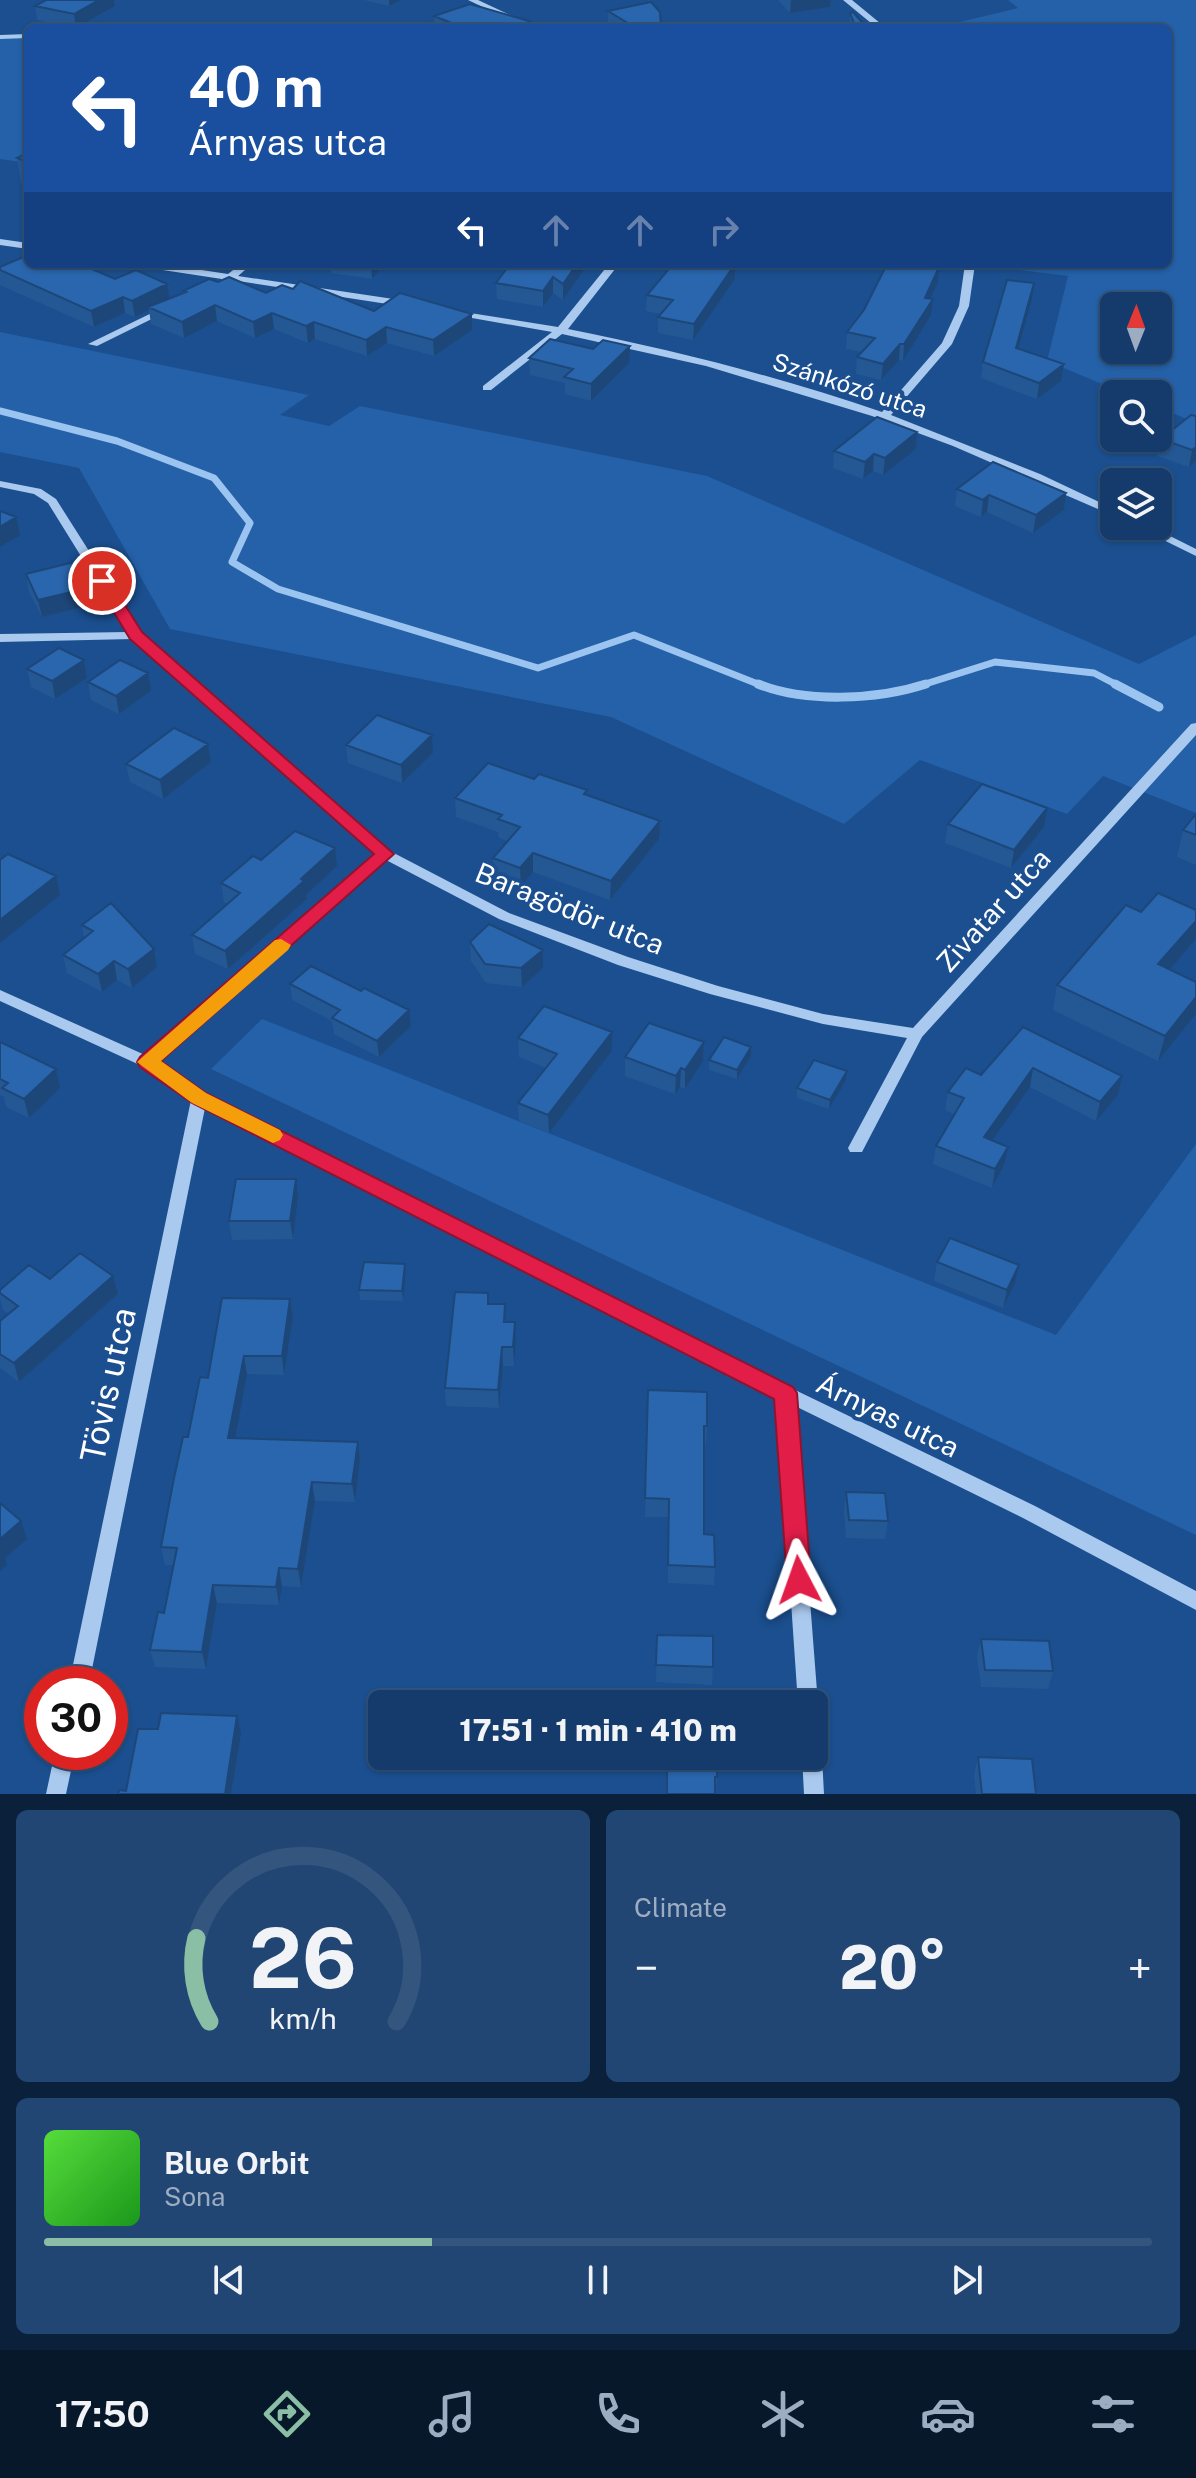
<!DOCTYPE html>
<html lang="en">
<head>
<meta charset="utf-8">
<style>
  :root { --surface:#143b6b; --page:#214673; --text:#f1f3f6; --muted:#9dadc1; --line:#33557e; --accent:#8abfa5 }
  body { margin:0; font-family:"Public Sans",sans-serif; background:var(--page); color:var(--text); height:100vh; display:flex; flex-direction:column; font-size:30px; white-space:nowrap }
  * { box-sizing:border-box; margin:0 }
  p { font-size:26px; color:var(--muted) }
  .icon { flex:none; width:44px; height:44px; fill:none; stroke:currentColor; stroke-width:2; stroke-linecap:round; stroke-linejoin:round }
  .map { position:relative; height:1794px; overflow:hidden }
  .sheet { display:flex; flex-direction:column; gap:16px; padding:16px; background:#0b203b; flex:1 }
  .sheet>* { flex:none }
  .hud { position:absolute; left:24px; top:24px; width:1148px; height:244px; border-radius:12px; box-shadow:0 2px 6px #0004,0 0 0 2px var(--line); background:#1a4fa0; color:#fff; overflow:hidden }
  .needle { width:52px; rotate:1deg }
  .buttons { position:absolute; left:1100px; top:292px; display:grid; gap:16px }
  .buttons a { display:grid; place-items:center; width:72px; height:72px; border-radius:12px; background:var(--surface); box-shadow:0 2px 6px #0004,0 0 0 2px var(--line); font-size:40px }
  .speed { position:absolute; left:24px; top:1666px; display:flex; gap:16px; font-size:40px; font-weight:700; text-align:center }
  .speed>* { display:grid; place-content:center; width:104px; height:104px; border-radius:50%; background:var(--surface); box-shadow:0 2px 6px #0004,0 0 0 2px var(--line); line-height:1 }
  .speed .limit { border:12px solid #d22; background:#fff; color:#111 }
  .pin { position:absolute; display:grid; place-items:center; width:68px; height:68px; color:#fff; margin:-34px; border:4px solid #fff; border-radius:50%; box-shadow:0 2px 8px #0007 }
  .me { position:absolute; width:88px; margin:-44px; rotate:356deg; stroke-linejoin:round; filter:drop-shadow(0 0 6px #0008) }
  .turn { display:flex; align-items:center; gap:28px; height:168px; padding:0 32px; font-size:36px }
  .turn .icon { width:104px; height:104px; stroke-width:2.5 }
  .turn b { display:block; font-size:56px; line-height:68px }
  .lanes { display:flex; align-items:center; height:76px; padding:0 32px; background:#0003; justify-content:center; gap:40px; direction:ltr }
  .lanes .off { opacity:.35 }
  .big { font-size:60px; font-weight:800; line-height:1.1 }
  .sheet .tile { flex:1; display:flex; flex-direction:column; justify-content:center; gap:12px; min-width:0; padding:0 28px; border-radius:12px; background:var(--page) }
  .sheet .dial { align-items:center; gap:0 }
  .dial svg { height:208px; overflow:visible; fill:none; stroke:var(--line); stroke-width:7; stroke-linecap:round; text-anchor:middle }
  .dial text { fill:var(--text); stroke:none }
  .song { display:flex; align-items:center; gap:24px }
  .cover { width:96px; height:96px; border-radius:12px; background:linear-gradient(135deg,hsl(110 70% 55%),hsl(120 70% 35%)) }
  .played { height:8px; border-radius:4px; background:linear-gradient(90deg,var(--accent) 35%,var(--line) 35%) }
  .keys { display:flex; justify-content:space-around; direction:ltr }
  .heat { display:flex; justify-content:space-between; align-items:center; font-size:44px; direction:ltr }
  .sheet .tiles { flex:1; display:grid; gap:16px; grid-template-columns:1fr 1fr }
  .tile:last-child { grid-column:span 2 }
  .trip { position:absolute; left:368px; top:1690px; width:460px; height:80px; border-radius:12px; background:var(--surface); box-shadow:0 2px 6px #0004,0 0 0 2px var(--line); font-weight:800; line-height:80px; text-align:center }
  .menu { display:flex; height:128px; justify-content:space-around; align-items:center; background:#08182b; color:var(--muted) }
  .menu .icon { width:56px; height:56px }
  .menu .current { color:var(--accent) }
  .menu b { font-size:36px; color:var(--text) }
  .map>svg:first-child { display:block }
  .green { fill:#2461a8; fill-rule:evenodd }
  .lines { fill:none; stroke-linecap:round; stroke-linejoin:round }
  .stream-far1 { stroke:#9cc4f0; stroke-width:7 }
  .stream { stroke:#9cc4f0; stroke-width:9 }
  .minor { fill:#a9c9ee; fill-rule:evenodd }
  .wall { fill:#245895 }
  .shaded-wall { fill:#1d4779 }
  .building { fill:#2a66ad; stroke:#1d4779; stroke-width:2 }
  .route { fill:#e11d48; stroke:#92132f; stroke-width:2 }
  .slow { fill:#f59e0b }
  .labels { text-anchor:middle; dominant-baseline:central; stroke-width:8; stroke-linejoin:round; paint-order:stroke }
  .far-street-label { font-size:24px; fill:#fff; stroke:#1b4f8f }
  .street-label { font-size:28px; fill:#fff; stroke:#1b4f8f }
  .near-street-label { font-size:34px; fill:#fff; stroke:#1b4f8f }
</style>
</head>
<body>
<div class="map">
<svg width="1196" height="1794" viewBox="0 0 1196 1794">
  <rect width="100%" height="100%" fill="#1b4f8f"/>
  <path class="green" d="M1008,0H1196V423L1158,407V394H1126L1047,361L1068,276L971,264H1168V28H935L1018,8ZM1114,306H1158V350H1114Z
    M28,37V163L0,159V38Z
    M0,332L309,395L280,415L329,426L360,406L707,476L1139,664L1196,635V813L1103,776L1067,814L920,760L844,824L611,717L170,629L79,468L0,452Z
    M262,1019L1056,1335L1196,1144V1535L211,1069Z"/>
  <g class="lines">
    <path class="stream-far1" d="M0,411L117,441L214,478L250,523L232,562L278,589L538,668L634,635L763,686
      M919,686L995,662L1094,673L1119,686"/>
    <path class="stream" d="M758,684C805,703 877,700 926,684
      M1115,684L1159,707"/>
    <path class="minor" d="M468,0H478L538,28H527Z
      M843,0H852L886,28H877Z
      M28,34V38L0,39V35Z
      M0,239L28,243V249L0,245Z
      M138,264H162L228,274L241,264H252L238,276L407,301L412,304L407,307L232,280L225,284L220,281L222,279L143,267Z
      M609,264H619L568,329C674,350 780,377 882,412L942,343L959,306L965,264H975L969,306L952,344L891,415L1040,474L1114,509V516L953,446L872,416L706,366L562,334L491,390H483V386L552,332L455,315L451,314V310L558,327Z
      M164,307L172,309L97,346L88,344Z
      M0,481L41,489L56,499L141,633L390,851L509,913L628,957L718,986L823,1014L913,1028L1191,724L1196,723V735L922,1037L862,1152H850L848,1148L907,1038L823,1024L710,994L618,965L499,919L386,860L157,1062L204,1094L791,1388L1035,1506L1196,1591V1610L1023,1518L795,1406L818,1704L814,1711V1704H798L777,1397L205,1108L89,1684H69L191,1100L142,1066L0,1001V990L145,1055L377,854L133,639L0,642V634L128,632L48,503L34,494L0,487Z
      M1135,526H1150L1196,549V556Z
      M814,1747L819,1749L822,1756L824,1794H804L802,1756H814Z
      M55,1752H75L66,1794H46Z"/>
  </g>
  <path class="wall" d="M46,0H114L115,6L77,28L37,20L35,6Z
    M364,0H401L389,6Z
    M778,0H831L830,7L790,13Z
    M608,11L661,28H612L608,25Z
    M850,13L867,28H849Z
    M434,16L529,28H435Z
    M28,153V186L21,183L17,158Z
    M331,264H385L372,279L331,273Z
    M510,264H588L563,300L553,293L543,307L497,299L496,283Z
    M673,264H739L735,272V279L693,340L658,333V317L661,314L646,311L647,295Z
    M887,264H934L938,283L930,299H933L931,315L903,361L899,360L881,380L856,374L857,357L862,352L846,349L847,332L864,310Z
    M0,267H64L115,279L169,299L183,293V291L218,282L266,293L293,289L374,311L472,330L434,356L387,343L367,356L315,339L308,343L274,329L255,338L217,321L184,338L151,324L149,310L135,317L125,313L94,327L0,285Z
    M1032,299L1018,348L1064,364L1061,381L1037,399L981,378L983,362Z
    M529,358L629,363L591,401L565,394V383L530,375Z
    M1196,416V461L1189,467L1157,456L1161,439Z
    M916,449L883,475L873,471L863,479L833,468L834,451Z
    M957,489L1066,493L1064,510L1033,533L987,512L981,517L955,506Z
    M26,574L88,588L91,605L42,617L29,592Z
    M84,660L87,678L55,699L31,687L27,669Z
    M88,682L151,691L119,714L91,700Z
    M208,744L211,762L163,799L130,782L126,764Z
    M346,745L433,753L402,783L348,763Z
    M588,796L659,839L610,900L533,872L521,886L493,876V858L508,841L499,838L498,832L456,817L455,798Z
    M1196,814V865L1177,857L1183,830Z
    M948,824L1044,827L1011,868L945,843Z
    M261,860L337,866L306,895L307,899L228,969L195,954L192,935L228,904L224,902L221,883Z
    M1196,910V939L1169,969L1196,982V1014L1158,1061L1053,1010L1057,985L1141,912Z
    M82,925L154,949L157,967L132,988L117,980L102,992L67,973L63,955L84,938Z
    M470,942L543,950V968L522,987L486,983L471,961Z
    M290,984L361,991L411,1026L379,1057L334,1034L332,1021L292,1000Z
    M1023,1027L1122,1076L1118,1095L1096,1121L1030,1087L992,1140L1004,1165L992,1188L933,1164L936,1146L954,1114L945,1110L948,1092L981,1075Z
    M612,1032V1051L549,1133L519,1121L518,1103L546,1068L519,1057L518,1038Z
    M0,1041L56,1069L60,1088L29,1118L6,1107L4,1097L0,1095Z
    M704,1042L703,1061L685,1089L680,1087L675,1094L625,1076V1057Z
    M751,1047V1056L737,1079L709,1070V1060Z
    M847,1071L846,1080L829,1109L797,1098V1088Z
    M298,1198L293,1239L232,1240L229,1221Z
    M937,1262L1019,1265L1015,1283L1003,1308L934,1281Z
    M405,1264L406,1273L403,1301L360,1300L359,1290Z
    M113,1276L118,1294L19,1382L0,1368V1321L9,1314L3,1310L0,1299V1290L50,1279Z
    M290,1299L293,1317L284,1375L247,1374L235,1438L358,1442L360,1460L355,1502L315,1501L301,1587L282,1586L279,1605L217,1603L206,1669L155,1667L150,1650L164,1613L174,1565H165L161,1547L188,1437L208,1378Z
    M489,1304L506,1322H515L516,1341L514,1366H503L499,1408L446,1406L445,1388Z
    M648,1390L707,1426L706,1444H704V1534L715,1567L714,1585L668,1583V1517H645Z
    M846,1492L888,1521L885,1539L846,1538L844,1511Z
    M657,1635L713,1667L712,1685L656,1682Z
    M981,1639L1053,1671L1048,1689L981,1687L977,1657Z
    M667,1756L717,1777L716,1794H666Z
    M978,1757L1036,1794H976L974,1775Z"/>
  <path class="shaded-wall" d="M99,0H114L115,6L76,28L74,14Z
    M389,0H401L389,6Z
    M791,0H831L830,7L790,13Z
    M529,21V28H518V25Z
    M371,264H385L372,279Z
    M577,264H588L563,300V284Z
    M733,264H739L735,272V279L693,340L694,324Z
    M939,267L938,283L923,314L925,298Z
    M553,277V293L543,307V291Z
    M1034,283L1032,299L1014,364L1016,348Z
    M167,284L170,300L148,307L149,310L135,317L132,301Z
    M123,297L125,313L94,327L91,311Z
    M933,299L931,315L903,361L904,344Z
    M215,305L217,321L184,338L182,322Z
    M272,313L274,329L255,338L253,322Z
    M472,314V330L434,356L433,340Z
    M314,322L315,339L308,343L306,326Z
    M386,327L387,343L367,356L366,340Z
    M900,344L899,360L881,380L883,364Z
    M630,346L629,363L591,401V384Z
    M1064,364L1061,381L1037,399L1039,383Z
    M917,432L916,449L883,475L885,458Z
    M1196,447V461L1189,467L1192,450Z
    M874,454L873,471L863,479L865,462Z
    M1066,493L1064,510L1033,533L1036,515Z
    M989,495L987,512L981,517L983,500Z
    M16,517L20,535L0,547V527Z
    M88,588L91,605L42,617L38,600Z
    M84,660L87,678L55,699L52,681Z
    M148,673L151,691L119,714L116,696Z
    M432,735L433,753L402,783L401,765Z
    M208,744L211,762L163,799L160,780Z
    M1047,808L1044,827L1011,868L1014,850Z
    M660,821L659,839L610,900L611,881Z
    M335,848L337,866L306,895L307,899L228,969L225,951Z
    M533,853V872L521,886L520,868Z
    M56,876L60,895L0,943V920Z
    M1196,921V939L1152,989L1158,964Z
    M154,949L157,967L132,988L128,969Z
    M543,950V968L522,987L521,968Z
    M114,961L117,980L102,992L98,974Z
    M1196,997V1014L1158,1061L1165,1036Z
    M409,1010L411,1026L379,1057L377,1041Z
    M612,1032V1051L549,1133L548,1115Z
    M704,1042L703,1061L685,1089V1070Z
    M751,1047V1056L737,1079V1070Z
    M681,1068L680,1087L675,1094L676,1076Z
    M1033,1068L1030,1087L981,1156L984,1137Z
    M56,1069L60,1088L29,1118L24,1099Z
    M847,1071L846,1080L829,1109L830,1100Z
    M1122,1076L1118,1095L1096,1121L1100,1102Z
    M1008,1147L1004,1165L992,1188L995,1169Z
    M296,1179L298,1198L293,1239L290,1221Z
    M405,1264L406,1273L403,1301L402,1291Z
    M1019,1265L1015,1283L1003,1308L1007,1290Z
    M113,1276L118,1294L19,1382L14,1363Z
    M290,1299L293,1317L284,1375L282,1356Z
    M515,1322L516,1341L514,1366L513,1347Z
    M502,1347L503,1366L499,1408L498,1390Z
    M244,1356L247,1374L232,1456L228,1438Z
    M358,1442L360,1460L355,1502L352,1484Z
    M312,1482L315,1501L301,1587L298,1569Z
    M21,1521L27,1539L5,1558L7,1565L0,1571V1539Z
    M279,1568L282,1586L279,1605L276,1587Z
    M213,1585L217,1603L206,1669L202,1652Z
    M237,1716L241,1733L231,1794H225Z"/>
  <path class="building" d="M46,0H99L74,14L35,6Z
    M651,2L660,12L661,28H636L608,11Z
    M470,4L529,21L518,25L525,28H464L434,16Z
    M853,12L867,28H856L850,13Z
    M28,153V162L17,158Z
    M28,255V264H57L64,267L72,264H80L115,279L136,270L167,284L132,301L123,297L91,311L0,270V267Z
    M510,264H577L563,284L553,277L543,291L496,283Z
    M673,264H735L694,324L658,317L673,300L647,295Z
    M887,264H929L928,266L939,267L925,298L933,299L904,344H900L883,364L857,357L875,338L847,332L864,310Z
    M229,277L266,293L282,285L293,289L300,281L374,311L400,293L472,314L433,340L386,327L366,340L314,322L306,326L272,313L253,322L215,305L182,322L148,307L186,292L183,291L209,279L218,282Z
    M1007,280L1034,283L1016,348L1064,364L1039,383L983,362Z
    M550,339L593,349L603,340L630,346L591,384L564,377L573,369L529,358Z
    M1191,415L1196,416V447L1192,450L1161,439Z
    M877,417L917,432L885,458L874,454L865,462L834,451Z
    M993,462L1066,493L1036,515L989,495L983,500L957,489Z
    M0,511L16,517L0,527Z
    M74,562L88,588L38,600L26,574Z
    M59,648L84,660L52,681L27,669Z
    M120,660L148,673L116,696L88,682Z
    M377,715L432,735L401,765L346,745Z
    M174,728L208,744L160,780L126,764Z
    M488,763L534,779L539,774L587,790L584,794L660,821L611,881L533,853L520,868L493,858L520,827L498,819L502,815L455,798Z
    M982,784L1047,808L1014,850L948,824Z
    M1196,814V835L1183,830Z
    M295,831L335,848L301,879L304,881L225,951L192,935L240,893L221,883L253,856L261,860Z
    M8,854L56,876L0,920V860Z
    M1158,893L1196,910V921L1158,964L1196,982V997L1165,1036L1057,985L1126,905L1141,912Z
    M111,903L154,949L128,969L114,961L98,974L63,955L93,931L82,925Z
    M489,924L543,950L521,968L485,964L470,942Z
    M311,966L361,991L364,988L409,1010L377,1041L332,1018L340,1010L290,984Z
    M544,1006L612,1032L548,1115L518,1103L557,1054L518,1038Z
    M649,1023L704,1042L685,1070L681,1068L676,1076L625,1057Z
    M1023,1027L1122,1076L1100,1102L1033,1068L984,1137L1008,1147L995,1169L936,1146L964,1098L948,1092L966,1068L981,1075Z
    M724,1037L751,1047L737,1070L709,1060Z
    M0,1042L56,1069L24,1099L2,1088L8,1083L0,1079Z
    M814,1060L847,1071L830,1100L797,1088Z
    M236,1179H296L290,1221H229Z
    M950,1238L1019,1265L1007,1290L937,1262Z
    M80,1253L113,1276L14,1363L0,1354V1321L18,1306L0,1293V1290L29,1265L50,1279Z
    M364,1262L405,1264L402,1291L359,1290Z
    M455,1292L488,1293V1304H505L504,1322H515L513,1347H502L498,1390L445,1388Z
    M222,1298L290,1299L282,1356H244L228,1438L358,1442L352,1484L312,1482L298,1569L279,1568L276,1587L213,1585L202,1652L150,1650L158,1612L164,1613L177,1548L161,1547L174,1478L183,1437H188L200,1377L208,1378Z
    M648,1390L707,1392V1426H704V1534L714,1535L715,1567L668,1565L669,1499L645,1498Z
    M846,1492L885,1493L888,1521L849,1520Z
    M0,1503L21,1521L0,1539Z
    M657,1635L713,1636V1667L656,1665Z
    M981,1639L1049,1641L1053,1671L985,1670Z
    M161,1713L237,1716L225,1794H118L119,1790L126,1791L138,1729H158Z
    M667,1756H717V1777H715V1794H667Z
    M978,1757L1032,1759L1036,1794H982Z"/>
  <path class="route" d="M102,577L108,578L142,632L394,854L161,1061L206,1093L793,1387L797,1393L811,1580L808,1588L799,1591L790,1588L787,1580L774,1399L192,1103L140,1067L137,1062L140,1057L374,854L130,639L95,581Z"/>
  <path class="slow" d="M281,939L291,945L288,950L161,1061L206,1093L280,1130L283,1135L280,1140L273,1143L192,1103L137,1062L275,940Z"/>
  <g class="labels">
    <g class="far-street-label">
      <text transform="translate(850 385) rotate(18)">Szánkózó utca</text>
    </g>
    <g class="street-label">
      <text transform="translate(570 908) rotate(22)">Baragödör utca</text>
      <text transform="translate(993 910) rotate(-48)">Zivatar utca</text>
      <text transform="translate(888 1415) rotate(26)">Árnyas utca</text>
    </g>
    <g class="near-street-label">
      <text transform="translate(108 1385) rotate(-78)">Tövis utca</text>
    </g>
  </g>
</svg>
<div class="buttons">
<a><svg class="needle" viewBox="-14 -14 28 28"><path d="M0-13l5 13h-10z" fill="#e53935"/><path d="M0 13l5-13h-10z" fill="#9dadc1"/></svg></a>
<a><svg class="icon" aria-label="search" viewBox="0 0 24 24"><circle cx="10" cy="10" r="6"/><path d="M15 15l6 6"/></svg></a>
<a><svg class="icon" aria-label="layers" viewBox="0 0 24 24"><path d="M12 4l9 5-9 5-9-5zM3 14l9 5 9-5"/></svg></a>
</div>
<div class="speed"><div class="limit">30</div></div>
<div class="pin" style="left:102px;top:581px;background:#d93025"><svg class="icon" aria-label="arrive" viewBox="0 0 24 24"><path d="M6 21V4h12l-3 4 3 4H6"/></svg></div>
<svg class="me" style="left:799px;top:1580px" viewBox="-20 -20 40 40"><path d="M0-17L14 15 0 8-14 15z" fill="#e11d48" stroke="#fff" stroke-width="4"/></svg>
<div class="trip">17:51 · 1 min · 410 m</div>
<div class="hud">
<div class="turn"><svg class="icon" aria-label="left" viewBox="0 0 24 24"><path d="M17 20v-9H6M10 6l-5 5 5 5"/></svg><div><b>40 m</b>Árnyas utca</div></div>
<div class="lanes"><svg class="icon" aria-label="left" viewBox="0 0 24 24"><path d="M17 20v-9H6M10 6l-5 5 5 5"/></svg><svg class="icon off" aria-label="ahead" viewBox="0 0 24 24"><path d="M12 20V5M6 11l6-6 6 6"/></svg><svg class="icon off" aria-label="ahead" viewBox="0 0 24 24"><path d="M12 20V5M6 11l6-6 6 6"/></svg><svg class="icon off" aria-label="right" viewBox="0 0 24 24"><path d="M7 20v-9h11M14 6l5 5-5 5"/></svg></div>
</div>
</div>
<section class="sheet">
<div class="tiles">
<div class="tile dial"><svg viewBox="0 0 100 80">
<path d="M14 69A42 42 0 1 1 86 69"/>
<path d="M14 69A42 42 0 0 1 9 37" stroke="#8abfa5"/>
<text x="50" y="56" font-size="32" font-weight="700">26</text>
<text x="50" y="72" font-size="11">km/h</text>
</svg></div>
<div class="tile"><p>Climate</p>
<div class="heat"><a>−</a><b class="big">20°</b><a>+</a></div>
</div>
<div class="tile">
<div class="song"><i class="cover"></i><div><b>Blue Orbit</b><p>Sona</p></div></div>
<div class="played"></div>
<div class="keys"><svg class="icon" aria-label="previous" viewBox="0 0 24 24"><path d="M18 5L8 12l10 7zM5 5v14"/></svg><svg class="icon" aria-label="pause" viewBox="0 0 24 24"><path d="M8 5v14M16 5v14"/></svg><svg class="icon" aria-label="next" viewBox="0 0 24 24"><path d="M6 5l10 7-10 7zM19 5v14"/></svg></div>
</div>
</div>
</section>
<nav class="menu">
<b>17:50</b>
<svg class="icon current" aria-label="directions" viewBox="0 0 24 24"><path d="M12 3l9 9-9 9-9-9zM9 14v-3h6M13 9l2 2-2 2"/></svg>
<svg class="icon" aria-label="music" viewBox="0 0 24 24"><path d="M9 18V5l10-2v13"/><circle cx="6" cy="18" r="3"/><circle cx="16" cy="16" r="3"/></svg>
<svg class="icon" aria-label="phone" viewBox="0 0 24 24"><path d="M5 4h4l2 5-3 2q2 4 5 5l2-3 5 2v4C11 20 4 13 5 4z"/></svg>
<svg class="icon" aria-label="climate" viewBox="0 0 24 24"><path d="M12 3v18M4 7l16 10M4 17L20 7"/></svg>
<svg class="icon" aria-label="car" viewBox="0 0 24 24"><path d="M5 17H2v-5l4-1 3-4h7l3 4 3 1v5h-3M9 17h6M6 11h13"/><circle cx="7" cy="17" r="2"/><circle cx="17" cy="17" r="2"/></svg>
<svg class="icon" aria-label="filters" viewBox="0 0 24 24"><path d="M4 7h16M4 17h16"/><circle cx="9" cy="7" r="2"/><circle cx="15" cy="17" r="2"/></svg>
</nav>
</body>
</html>
